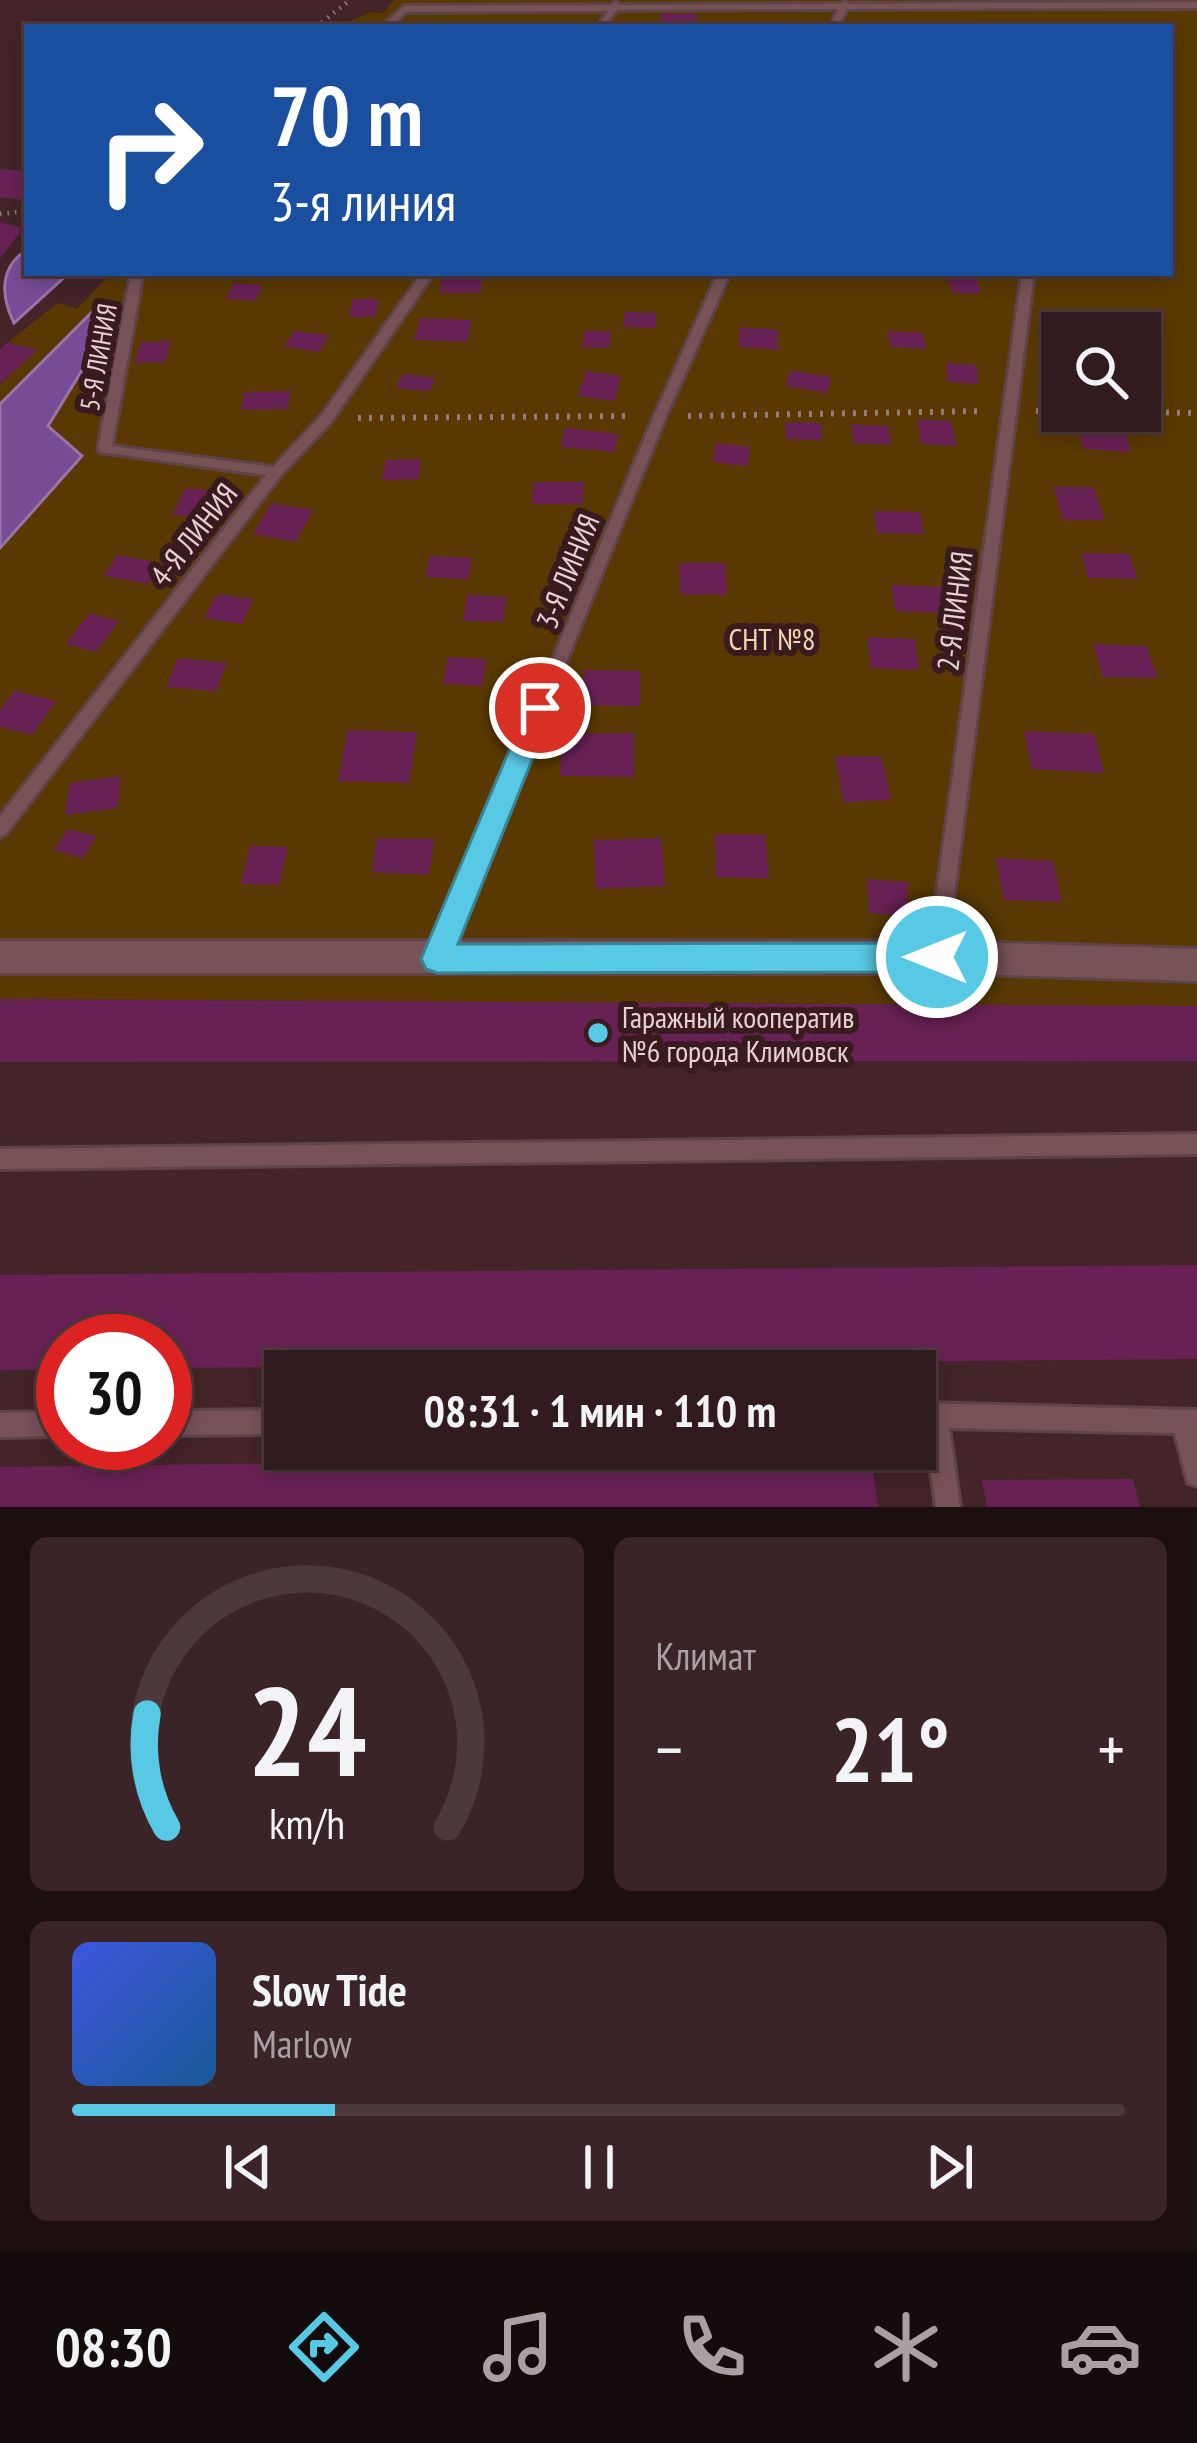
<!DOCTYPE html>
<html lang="ru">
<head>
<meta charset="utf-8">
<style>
  :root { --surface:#321b1e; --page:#3a2427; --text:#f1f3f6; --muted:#a8a1a4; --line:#4d393c; --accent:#58c9e4 }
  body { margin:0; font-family:"PT Sans Narrow",sans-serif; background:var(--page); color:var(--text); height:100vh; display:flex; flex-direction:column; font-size:45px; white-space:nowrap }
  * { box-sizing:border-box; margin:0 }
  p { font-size:39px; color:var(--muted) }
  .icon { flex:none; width:66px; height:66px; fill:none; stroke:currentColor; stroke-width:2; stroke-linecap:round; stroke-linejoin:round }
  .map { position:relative; height:1507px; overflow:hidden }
  .drawer { display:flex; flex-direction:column; gap:30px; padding:30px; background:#1c0f10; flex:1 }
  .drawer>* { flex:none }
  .top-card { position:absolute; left:24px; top:24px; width:1149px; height:252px; border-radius:0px; box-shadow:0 6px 18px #0003,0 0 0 3px var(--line); background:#1a4fa0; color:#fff; overflow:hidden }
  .buttons { position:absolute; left:1041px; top:312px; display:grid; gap:24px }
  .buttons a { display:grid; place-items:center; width:120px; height:120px; border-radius:0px; background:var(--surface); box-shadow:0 6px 18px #0003,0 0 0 3px var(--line); font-size:60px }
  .speed { position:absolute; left:36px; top:1314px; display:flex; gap:24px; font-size:60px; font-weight:700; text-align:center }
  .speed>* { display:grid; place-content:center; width:156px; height:156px; border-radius:50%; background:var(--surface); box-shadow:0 6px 18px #0003,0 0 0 3px var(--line); line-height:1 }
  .speed .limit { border:18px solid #d22; background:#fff; color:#111 }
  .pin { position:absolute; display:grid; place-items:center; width:102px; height:102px; color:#fff; margin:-51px; border:6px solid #fff; border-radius:50%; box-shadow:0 3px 12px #0007 }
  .me { position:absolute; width:132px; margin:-66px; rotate:270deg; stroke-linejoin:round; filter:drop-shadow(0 0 9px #0008) }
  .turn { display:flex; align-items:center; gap:42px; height:252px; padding:0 48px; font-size:54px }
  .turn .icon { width:156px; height:156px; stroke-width:2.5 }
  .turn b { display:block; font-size:84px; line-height:102px }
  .big { font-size:90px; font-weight:800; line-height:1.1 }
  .drawer .widget { flex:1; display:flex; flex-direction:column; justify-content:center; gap:18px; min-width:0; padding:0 42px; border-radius:18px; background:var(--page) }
  .drawer .dial { align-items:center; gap:0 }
  .dial svg { height:312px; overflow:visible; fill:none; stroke:var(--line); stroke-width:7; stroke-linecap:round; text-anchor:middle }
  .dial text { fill:var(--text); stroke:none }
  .song { display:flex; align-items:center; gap:36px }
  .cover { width:144px; height:144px; border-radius:18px; background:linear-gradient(135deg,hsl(230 70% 55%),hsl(210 70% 35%)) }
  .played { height:12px; border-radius:6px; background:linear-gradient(90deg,var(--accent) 25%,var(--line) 25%) }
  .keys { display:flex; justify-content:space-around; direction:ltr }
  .heat { display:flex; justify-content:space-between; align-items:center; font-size:66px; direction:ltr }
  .drawer .tiles { flex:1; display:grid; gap:30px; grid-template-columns:1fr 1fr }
  .widget:last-child { grid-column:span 2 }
  .trip { position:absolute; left:264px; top:1350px; width:672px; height:120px; border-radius:0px; background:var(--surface); box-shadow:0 6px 18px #0003,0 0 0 3px var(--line); font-weight:800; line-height:120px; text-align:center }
  .tabs { display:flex; height:192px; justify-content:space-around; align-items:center; background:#140b0c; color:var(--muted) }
  .tabs .icon { width:84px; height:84px }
  .tabs .selected { color:var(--accent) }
  .tabs b { font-size:54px; color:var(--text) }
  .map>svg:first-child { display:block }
  .green { fill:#593901; fill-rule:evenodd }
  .water { fill:#764c95; stroke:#9874a8; stroke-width:3 }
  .building { fill:#682154 }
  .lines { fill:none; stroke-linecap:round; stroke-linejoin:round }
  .service-casing { stroke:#5e4347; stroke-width:6 }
  .minor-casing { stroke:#5e4347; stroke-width:6 }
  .path-far1 { stroke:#957b7e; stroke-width:4.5; stroke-dasharray:1.5 6; stroke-linecap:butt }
  .path { stroke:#957b7e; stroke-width:6; stroke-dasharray:3 8; stroke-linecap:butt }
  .service { fill:#775257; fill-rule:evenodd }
  .minor { fill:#775257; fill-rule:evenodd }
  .route { fill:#58c9e4; stroke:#398394; stroke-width:3 }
  .poi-dot { fill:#58c9e4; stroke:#391a1e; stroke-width:4.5 }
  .labels { text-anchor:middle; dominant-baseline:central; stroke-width:12; stroke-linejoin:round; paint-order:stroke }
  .far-street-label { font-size:27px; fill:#e7d2d3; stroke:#391a1e }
  .street-label { font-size:30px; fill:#e7d2d3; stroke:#391a1e }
  .park-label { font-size:30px; fill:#f4d6b0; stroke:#391a1e }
  .poi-label { font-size:30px; fill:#e7d2d3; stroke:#391a1e; text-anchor:start }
</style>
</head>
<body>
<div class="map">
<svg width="1197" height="1507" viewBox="0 0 1197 1507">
  <rect width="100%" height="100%" fill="#432428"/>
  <path class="green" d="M394,0H1197V1006L0,999V548L82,456L48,427L98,307L0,404V384L36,351L8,342L58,303L77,309L111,273H1170V27H336L371,12L384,13ZM1062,333H1140V411H1062Z"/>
  <path class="water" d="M27,250V273H69L14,323C0,295 0,266 27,250Z
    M98,306L117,313L48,426L82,456L0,548V404Z"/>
  <path class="building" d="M661,14H697L698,26H662Z
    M0,169L27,171L23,200L0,197Z
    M0,222L23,228L0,259Z
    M947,273L975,274L981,294L952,293Z
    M442,279H482L481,293H440Z
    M234,283L263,285L255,301L226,299Z
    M353,299H379L375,317H349Z
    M625,312L656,313V328L624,327Z
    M1084,314L1128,318L1130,333L1086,332Z
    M420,318L472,320L467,342L414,340Z
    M740,327L778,330L777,350L739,347Z
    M585,330L611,332L609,348L582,347Z
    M294,331L329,335L319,352L284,347Z
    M888,331L923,333L926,349L890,347Z
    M171,341L165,362L134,363L141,342Z
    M8,342L37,350L0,384V349Z
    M946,363L976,365L979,384L948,382Z
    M790,370L831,377L828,393L786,386Z
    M586,371L621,376L614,401L578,396Z
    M402,374L435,378L430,391L396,388Z
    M291,391L287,409L241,410L245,392Z
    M918,419L951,421L956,446L921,444Z
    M785,422L821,423L822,440L786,439Z
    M851,424L888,426L891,445L854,443Z
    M1078,426L1125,429L1131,452L1083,449Z
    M565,428L618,434L614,452L560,447Z
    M716,443L750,447L747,466L713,462Z
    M421,459L419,479L382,480L386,460Z
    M534,482H584L582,504H532Z
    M1053,487H1093L1105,520H1064Z
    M186,488L221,491L208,518L172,515Z
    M271,503L313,510L296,542L253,534Z
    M874,511L920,512L924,534L877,533Z
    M1081,553L1129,554L1138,579L1088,578Z
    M117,555L161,563L148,584L104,576Z
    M430,556L472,558L468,579L426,577Z
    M679,563H725L727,595L681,594Z
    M891,585L943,587L949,613L896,611Z
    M217,594L253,599L242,624L204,618Z
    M467,595L506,597L503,622L463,621Z
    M89,613L119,621L96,652L66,644Z
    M867,637L915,639L919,670L871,668Z
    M1093,644L1146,646L1158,678L1103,677Z
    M448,657L486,659L482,686L443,684Z
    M178,658L227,663L216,691L166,687Z
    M584,670L640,671V706L583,705Z
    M14,691L56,701L32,735L0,727V710Z
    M348,730L417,732L409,783L338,781Z
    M1024,731L1094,734L1104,773L1032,769Z
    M562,733H634V777L560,776Z
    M881,756L891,800L844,802L835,757Z
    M121,776L117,808L65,815L70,783Z
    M68,829L96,836L83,858L54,850Z
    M715,834L765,835L769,878L716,877Z
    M377,838L434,839L429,875L372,872Z
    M661,838L665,886L596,889L594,840Z
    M250,846L288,847L279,885L241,884Z
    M996,858L1053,861L1062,902L1004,900Z
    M867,879L907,882L909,916L869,913Z
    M0,999L1197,1006V1061L0,1062Z
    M1197,1265V1359L165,1368V1341H63V1369L0,1370V1275Z
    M871,1455L878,1507H0V1467Z
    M1133,1479L1140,1507H987L982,1480Z"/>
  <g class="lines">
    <g class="service-casing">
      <path id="service" d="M845,1L849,4L1197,2V8L847,9L838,27H830L838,9L617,10L605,27H597L608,11L406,12L390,27H381L404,6L611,5L616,2L620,5L841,4Z
        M131,273H143L112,446L273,467L321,416L422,273H434L331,422L281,475L6,834L0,837V816L266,475L100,452L98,449Z
        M718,273H730L666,416L446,958L444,964L437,967L430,964L428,958L654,416Z
        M1022,273H1034L946,957L944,963L937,966L930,963L928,957Z
        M1197,1134V1154L0,1169V1149Z
        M915,1403L1197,1410V1486L1188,1483L1175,1433L949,1428L960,1507H936L925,1427H915Z
        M285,1410V1434L165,1435V1411Z
        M63,1412V1436L0,1437V1413Z"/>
    </g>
    <g class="minor-casing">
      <path id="minor" d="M0,941H937L1197,949V981L937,973H0Z"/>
    </g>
    <path class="path-far1" d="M316,27L350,0
      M0,214L27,211"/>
    <path class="path" d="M1036,411H1062
      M1067,411L1197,413
      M688,416L985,411
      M358,418L631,416"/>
    <use href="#service" class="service"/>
    <use href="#minor" class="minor"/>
  </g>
  <path class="route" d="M540,698L553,708L458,944L937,943L948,947L953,957L948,968L937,972L437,973L426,969L421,959L527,708Z"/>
  <circle class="poi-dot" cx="598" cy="1033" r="12"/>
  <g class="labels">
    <g class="far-street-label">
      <text transform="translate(98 357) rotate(-80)">5-Я ЛИНИЯ</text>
    </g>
    <g class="street-label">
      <text transform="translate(193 534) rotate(-52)">4-Я ЛИНИЯ</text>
      <text transform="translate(567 571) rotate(-68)">3-Я ЛИНИЯ</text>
      <text transform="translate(954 611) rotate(-83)">2-Я ЛИНИЯ</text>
    </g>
    <g class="park-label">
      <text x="772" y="638">СНТ №8</text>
    </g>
    <g class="poi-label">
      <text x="622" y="1016">Гаражный кооператив<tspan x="622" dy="34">№6 города Климовск</tspan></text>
    </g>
  </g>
</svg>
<div class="buttons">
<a><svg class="icon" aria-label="search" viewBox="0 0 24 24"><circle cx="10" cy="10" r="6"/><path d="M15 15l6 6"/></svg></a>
</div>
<div class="speed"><div class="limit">30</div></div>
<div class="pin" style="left:540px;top:708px;background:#d93025"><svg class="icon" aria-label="arrive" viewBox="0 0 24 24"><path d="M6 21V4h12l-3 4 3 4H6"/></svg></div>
<svg class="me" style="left:937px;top:957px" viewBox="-20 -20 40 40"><circle r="17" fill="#58c9e4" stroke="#fff" stroke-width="3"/><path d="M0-11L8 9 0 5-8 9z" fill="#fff"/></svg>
<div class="trip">08:31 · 1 мин · 110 m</div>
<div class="top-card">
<div class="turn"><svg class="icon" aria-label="right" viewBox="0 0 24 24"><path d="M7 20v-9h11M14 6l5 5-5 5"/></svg><div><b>70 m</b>3-я линия</div></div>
</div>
</div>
<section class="drawer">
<div class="tiles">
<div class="widget dial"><svg viewBox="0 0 100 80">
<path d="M14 69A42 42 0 1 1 86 69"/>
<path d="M14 69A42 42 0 0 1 9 40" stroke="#58c9e4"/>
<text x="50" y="56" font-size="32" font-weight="700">24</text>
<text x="50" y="72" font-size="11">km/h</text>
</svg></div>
<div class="widget"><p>Климат</p>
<div class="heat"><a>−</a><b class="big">21°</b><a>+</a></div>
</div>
<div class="widget">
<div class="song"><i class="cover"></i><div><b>Slow Tide</b><p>Marlow</p></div></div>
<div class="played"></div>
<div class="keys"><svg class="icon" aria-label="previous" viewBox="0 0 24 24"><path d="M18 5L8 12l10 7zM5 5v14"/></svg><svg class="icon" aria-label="pause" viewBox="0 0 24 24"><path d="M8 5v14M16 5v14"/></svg><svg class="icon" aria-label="next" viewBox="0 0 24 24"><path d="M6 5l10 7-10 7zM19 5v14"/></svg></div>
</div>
</div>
</section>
<nav class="tabs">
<b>08:30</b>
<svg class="icon selected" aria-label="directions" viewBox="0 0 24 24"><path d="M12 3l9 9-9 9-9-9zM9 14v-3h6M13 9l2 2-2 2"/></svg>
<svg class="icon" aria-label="music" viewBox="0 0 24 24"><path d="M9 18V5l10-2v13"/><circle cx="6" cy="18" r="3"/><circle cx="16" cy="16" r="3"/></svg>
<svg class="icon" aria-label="phone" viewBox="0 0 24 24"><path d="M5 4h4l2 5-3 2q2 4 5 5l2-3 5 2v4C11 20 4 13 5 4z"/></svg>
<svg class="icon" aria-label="climate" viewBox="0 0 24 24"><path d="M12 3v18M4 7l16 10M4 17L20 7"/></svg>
<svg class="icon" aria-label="car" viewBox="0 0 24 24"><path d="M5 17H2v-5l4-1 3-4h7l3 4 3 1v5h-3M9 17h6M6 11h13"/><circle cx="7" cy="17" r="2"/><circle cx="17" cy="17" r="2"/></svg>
</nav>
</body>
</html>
